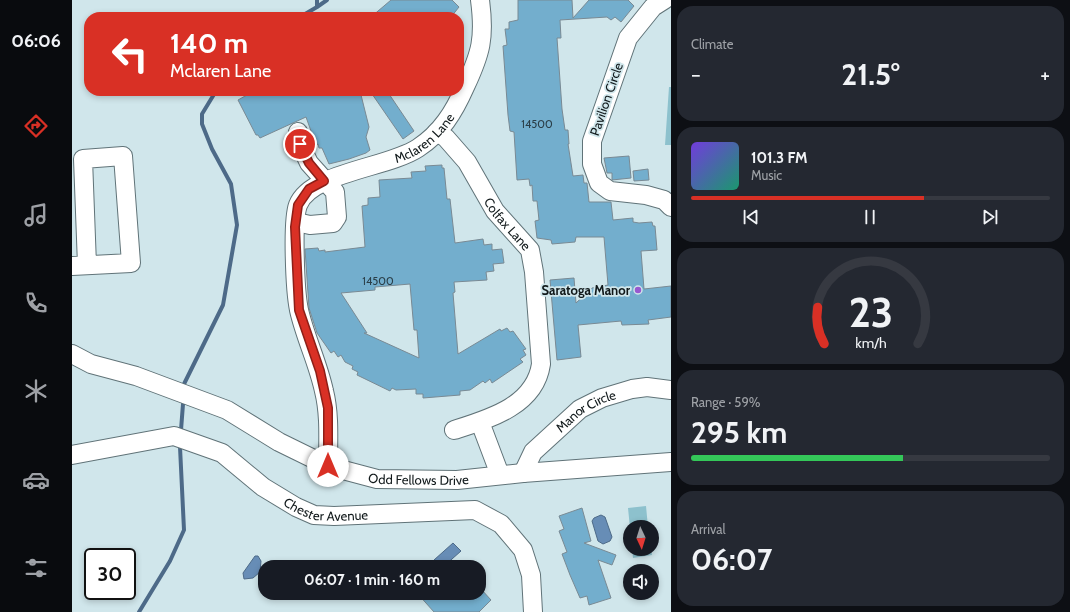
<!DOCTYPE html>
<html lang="en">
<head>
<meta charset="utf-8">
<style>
  :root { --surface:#171b24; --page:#242831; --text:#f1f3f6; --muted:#9ea1a6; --line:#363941; --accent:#d93025 }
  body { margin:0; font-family:Cabin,sans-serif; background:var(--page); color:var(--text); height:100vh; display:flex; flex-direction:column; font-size:15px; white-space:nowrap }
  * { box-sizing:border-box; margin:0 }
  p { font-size:13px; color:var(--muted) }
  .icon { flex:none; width:22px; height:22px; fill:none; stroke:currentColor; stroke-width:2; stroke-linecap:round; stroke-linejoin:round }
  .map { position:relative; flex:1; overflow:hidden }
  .panel { display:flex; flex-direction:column; gap:6px; padding:6px; background:#0d0f14; width:399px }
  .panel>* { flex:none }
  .hud { position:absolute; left:12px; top:12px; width:380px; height:84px; border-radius:16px; box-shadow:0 2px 6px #0003; background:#d93025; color:#fff; overflow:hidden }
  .needle { width:26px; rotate:176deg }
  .fabs { position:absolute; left:551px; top:520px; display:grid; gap:8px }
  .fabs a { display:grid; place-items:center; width:36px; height:36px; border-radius:50%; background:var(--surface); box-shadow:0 2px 6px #0003; font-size:20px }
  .speed { position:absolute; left:12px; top:548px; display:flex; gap:8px; font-size:20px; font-weight:700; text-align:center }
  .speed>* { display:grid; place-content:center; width:52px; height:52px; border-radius:50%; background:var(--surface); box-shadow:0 2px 6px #0003; line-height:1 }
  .speed .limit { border:2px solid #111; border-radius:6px; background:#fff; color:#111 }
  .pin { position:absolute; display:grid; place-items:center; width:34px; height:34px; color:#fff; margin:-17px; border:2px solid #fff; border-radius:50%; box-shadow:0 1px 4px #0007 }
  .me { position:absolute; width:44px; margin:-22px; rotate:0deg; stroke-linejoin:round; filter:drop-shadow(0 0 3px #0008) }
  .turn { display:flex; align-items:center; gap:14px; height:84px; padding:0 20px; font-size:18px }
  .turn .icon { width:52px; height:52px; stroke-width:2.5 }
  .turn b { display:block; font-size:28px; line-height:34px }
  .big { font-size:30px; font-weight:700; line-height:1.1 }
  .panel .card { flex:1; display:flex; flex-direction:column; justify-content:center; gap:6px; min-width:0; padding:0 14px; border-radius:16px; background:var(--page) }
  .panel .dial { align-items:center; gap:0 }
  .dial svg { height:104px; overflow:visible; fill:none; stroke:var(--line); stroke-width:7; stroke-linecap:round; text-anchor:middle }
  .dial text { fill:var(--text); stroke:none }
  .song { display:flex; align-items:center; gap:12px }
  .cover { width:48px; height:48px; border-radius:6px; background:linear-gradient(135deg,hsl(260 70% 55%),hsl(160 70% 35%)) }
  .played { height:4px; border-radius:2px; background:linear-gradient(90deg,var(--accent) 65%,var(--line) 65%) }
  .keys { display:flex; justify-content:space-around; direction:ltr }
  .heat { display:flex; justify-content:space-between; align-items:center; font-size:22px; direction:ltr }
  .charge { height:6px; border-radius:3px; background:linear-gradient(90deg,#34c759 59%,var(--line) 0) }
  .trip { position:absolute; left:186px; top:560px; width:228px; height:40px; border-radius:16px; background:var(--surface); box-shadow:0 2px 6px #0003; font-weight:700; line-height:40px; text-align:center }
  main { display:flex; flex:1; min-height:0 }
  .dock { display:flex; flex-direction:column; width:72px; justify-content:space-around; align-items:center; background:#090b0e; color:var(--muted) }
  .dock .icon { width:28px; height:28px }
  .dock .on { color:var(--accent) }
  .dock b { font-size:18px; color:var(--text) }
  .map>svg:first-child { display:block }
  .green { fill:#8dc1cd }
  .water { fill:#678db6; stroke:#4d6a88 }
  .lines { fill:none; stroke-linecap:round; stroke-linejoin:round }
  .stream { stroke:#4d6a88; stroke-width:4 }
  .building { fill:#73aecd; stroke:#798a94; fill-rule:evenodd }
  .minor-casing { stroke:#607378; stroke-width:20 }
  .minor { stroke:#fff; stroke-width:18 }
  .route-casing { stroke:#8d1f18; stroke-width:10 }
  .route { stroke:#d93025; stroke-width:7 }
  .poi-dot { fill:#9759cf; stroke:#d0e6eb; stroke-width:1.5 }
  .labels { text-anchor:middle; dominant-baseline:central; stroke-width:3.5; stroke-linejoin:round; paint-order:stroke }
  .number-label { font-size:11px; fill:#2a3e48 }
  .street-label { font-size:13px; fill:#11191b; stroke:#d0e6eb }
  .poi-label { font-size:13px; font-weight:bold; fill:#11191b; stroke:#d0e6eb; text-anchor:end }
</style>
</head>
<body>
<main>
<nav class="dock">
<b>06:06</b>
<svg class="icon on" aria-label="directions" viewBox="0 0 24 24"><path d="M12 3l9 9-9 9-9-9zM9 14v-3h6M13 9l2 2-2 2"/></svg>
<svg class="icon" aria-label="music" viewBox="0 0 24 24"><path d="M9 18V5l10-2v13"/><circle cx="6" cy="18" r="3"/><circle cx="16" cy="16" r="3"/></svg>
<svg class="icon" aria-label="phone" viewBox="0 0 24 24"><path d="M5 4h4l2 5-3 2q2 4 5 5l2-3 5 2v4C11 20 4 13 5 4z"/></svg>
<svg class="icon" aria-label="climate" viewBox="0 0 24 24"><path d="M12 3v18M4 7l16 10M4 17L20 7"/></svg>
<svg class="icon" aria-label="car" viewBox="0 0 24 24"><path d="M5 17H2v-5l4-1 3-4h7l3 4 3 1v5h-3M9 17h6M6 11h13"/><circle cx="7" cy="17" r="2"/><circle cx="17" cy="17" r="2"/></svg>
<svg class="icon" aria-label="filters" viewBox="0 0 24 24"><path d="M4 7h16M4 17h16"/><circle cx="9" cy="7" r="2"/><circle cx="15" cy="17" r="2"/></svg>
</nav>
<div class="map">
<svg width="599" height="612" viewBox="0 0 599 612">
  <rect width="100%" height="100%" fill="#d0e6eb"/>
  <path class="green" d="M597,87H599V145H593Z
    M574,506L576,527H558V528L556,508Z
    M560,549H579L580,555L561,558Z"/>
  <path class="water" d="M529,515L533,517L540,537L538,541L531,544L526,541L520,521L522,518Z
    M381,543L389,551L371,567H369L362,560Z
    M183,556H186L189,561L188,572L181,578L172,579L171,573Z"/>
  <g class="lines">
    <path class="stream" d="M245,7L255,0
      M228,17L245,7V0
      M112,384L151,305L165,225L159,184L140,149L130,124V114L144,91
      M109,430L111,404
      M67,612L98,561L112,530L108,447"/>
  </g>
  <path class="building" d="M319,0H380L387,7L379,17H299Z
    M446,0H500L501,18L517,0H556L562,6L549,22L543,17L539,20L535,17L488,20L489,38H485L490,109L493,130H496L497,144H496L501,176L511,175L512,183H515L517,202H539L541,220L561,218V222L567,223L580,222L581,226H583L585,250L569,251L572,289L599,286V317L576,320L577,324L550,325L549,321L506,325L509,357L485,360L478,280L502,278L504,303L520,288L536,285L532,237H504L503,242L480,244L479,240L465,238L463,221L467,220L465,201H461L460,185L458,186L457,179L445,180L442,132L438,131L436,115L431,46L435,45L433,29H437V22L446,20Z
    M182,91H288L297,127L294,137L298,150L294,153L277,159L257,164L250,148H247L246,144L244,145L234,117L188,138L186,135H184L166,100Z
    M298,91H315L342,131L331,139Z
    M557,156L559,178L540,180V173H535L532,158Z
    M370,165V168H372L375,199H378L383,243L411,239L412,245L420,244V250L430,249L432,263L421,264L422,271L414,272L415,280L382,282L383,292L381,293L386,354L428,329L429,331L435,328L438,332L441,331L454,349L451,350L454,355L448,359L451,362L420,383L418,379L413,383L411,381L398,390L388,391V395L351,398V394H344V389L324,390L320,388L318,391L285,375L286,372L280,369L281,366L273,362L269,355L266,357L262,351L259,353L245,333L237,308L233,249L246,248L247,251L253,250V252L293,247L290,206L296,205V198L308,197L307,180L340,178L339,172L354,171L353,166ZM338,284L342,330H345L347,358L292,333H295L269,293L303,290V287Z
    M576,169L577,180L562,181L561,171Z
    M510,508L519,541L512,543L544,555L540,565L526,560L539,598L517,605L515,596L508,598L498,575L490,554L495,552L487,531L492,529L487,516Z
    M409,589L419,600L407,612H362L345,593H407Z"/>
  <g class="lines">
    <g class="minor-casing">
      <g id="minor">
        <path d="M592,0L581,7L556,38L520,141V164L527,183L538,191L574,195L592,200L599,207"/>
        <path id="s1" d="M365,132L374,138L395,162L423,211L458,250L462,272L469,364C463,406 417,419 382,430"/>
        <path d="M224,222L238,225L261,223L265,217L263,192L237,163L228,144L226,132"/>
        <path d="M0,266L59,263L51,156L11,159L15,265"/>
        <path id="s2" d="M0,354L19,364L64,376L155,410L207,442L256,466L305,479L385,480L451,473L599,462"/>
        <path d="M408,422L428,475"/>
        <path id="s3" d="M0,455L102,436L150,453L191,487L224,507L242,515L262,516L403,510L429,524L451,550L459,575L461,612"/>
        <path id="s4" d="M256,466C256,441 258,415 252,391C246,363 233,337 227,310C223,291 220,221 226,205C239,172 316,168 346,148C369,133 382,112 393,87C409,53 413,38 408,0"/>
        <path id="s5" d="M451,473L461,452L508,409L530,398L560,389L575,387L599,390"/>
      </g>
    </g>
    <use href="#minor" class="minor"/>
  </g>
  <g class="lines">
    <g class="route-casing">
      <path id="route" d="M228,144L237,163L252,181L237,189L226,205L223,227L227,310L248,371L256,408V466"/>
    </g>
    <use href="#route" class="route"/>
  </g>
  <circle class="poi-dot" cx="566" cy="290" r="4"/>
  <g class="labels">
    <g class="number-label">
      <text x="465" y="124">14500</text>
      <text x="306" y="281">14500</text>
    </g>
    <g class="street-label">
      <text transform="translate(534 99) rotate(-71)">Pavilion Circle</text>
      <text stroke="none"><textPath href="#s4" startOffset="412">Mclaren Lane</textPath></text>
      <text stroke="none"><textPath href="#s1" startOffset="117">Colfax Lane</textPath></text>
      <text stroke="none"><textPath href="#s5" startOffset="91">Manor Circle</textPath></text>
      <text stroke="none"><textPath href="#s2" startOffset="373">Odd Fellows Drive</textPath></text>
      <text stroke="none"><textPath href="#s3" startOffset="277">Chester Avenue</textPath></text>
    </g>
    <g class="poi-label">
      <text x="558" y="290">Saratoga Manor</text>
    </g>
  </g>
</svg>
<div class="fabs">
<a><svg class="needle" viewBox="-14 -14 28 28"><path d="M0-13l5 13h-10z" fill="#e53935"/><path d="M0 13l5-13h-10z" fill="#9ea1a6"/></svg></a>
<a><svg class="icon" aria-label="sound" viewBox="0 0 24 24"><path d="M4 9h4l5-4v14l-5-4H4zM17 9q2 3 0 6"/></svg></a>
</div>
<div class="speed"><div class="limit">30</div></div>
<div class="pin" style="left:228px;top:144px;background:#d93025"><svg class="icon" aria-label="arrive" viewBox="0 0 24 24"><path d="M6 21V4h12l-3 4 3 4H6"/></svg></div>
<svg class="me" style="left:256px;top:466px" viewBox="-20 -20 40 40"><circle r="19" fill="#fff"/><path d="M0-13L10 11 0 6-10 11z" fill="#d93025"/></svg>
<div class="trip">06:07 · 1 min · 160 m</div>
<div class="hud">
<div class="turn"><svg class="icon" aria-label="left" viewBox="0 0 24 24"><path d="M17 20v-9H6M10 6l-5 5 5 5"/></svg><div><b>140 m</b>Mclaren Lane</div></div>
</div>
</div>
<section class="panel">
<div class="card"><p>Climate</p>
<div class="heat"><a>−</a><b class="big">21.5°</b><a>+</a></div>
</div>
<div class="card">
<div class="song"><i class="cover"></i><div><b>101.3 FM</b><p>Music</p></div></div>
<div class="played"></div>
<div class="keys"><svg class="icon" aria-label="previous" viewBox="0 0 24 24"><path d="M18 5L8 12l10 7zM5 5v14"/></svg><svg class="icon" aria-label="pause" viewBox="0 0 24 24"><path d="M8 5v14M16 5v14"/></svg><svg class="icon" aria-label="next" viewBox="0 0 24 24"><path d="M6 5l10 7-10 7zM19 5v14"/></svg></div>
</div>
<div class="card dial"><svg viewBox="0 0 100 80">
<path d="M14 69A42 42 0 1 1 86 69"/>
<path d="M14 69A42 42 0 0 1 9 41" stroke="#d93025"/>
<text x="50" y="56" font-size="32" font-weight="700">23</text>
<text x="50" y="72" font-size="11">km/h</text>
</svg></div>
<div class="card"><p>Range · 59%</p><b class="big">295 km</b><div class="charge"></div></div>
<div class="card"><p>Arrival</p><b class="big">06:07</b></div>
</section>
</main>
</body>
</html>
